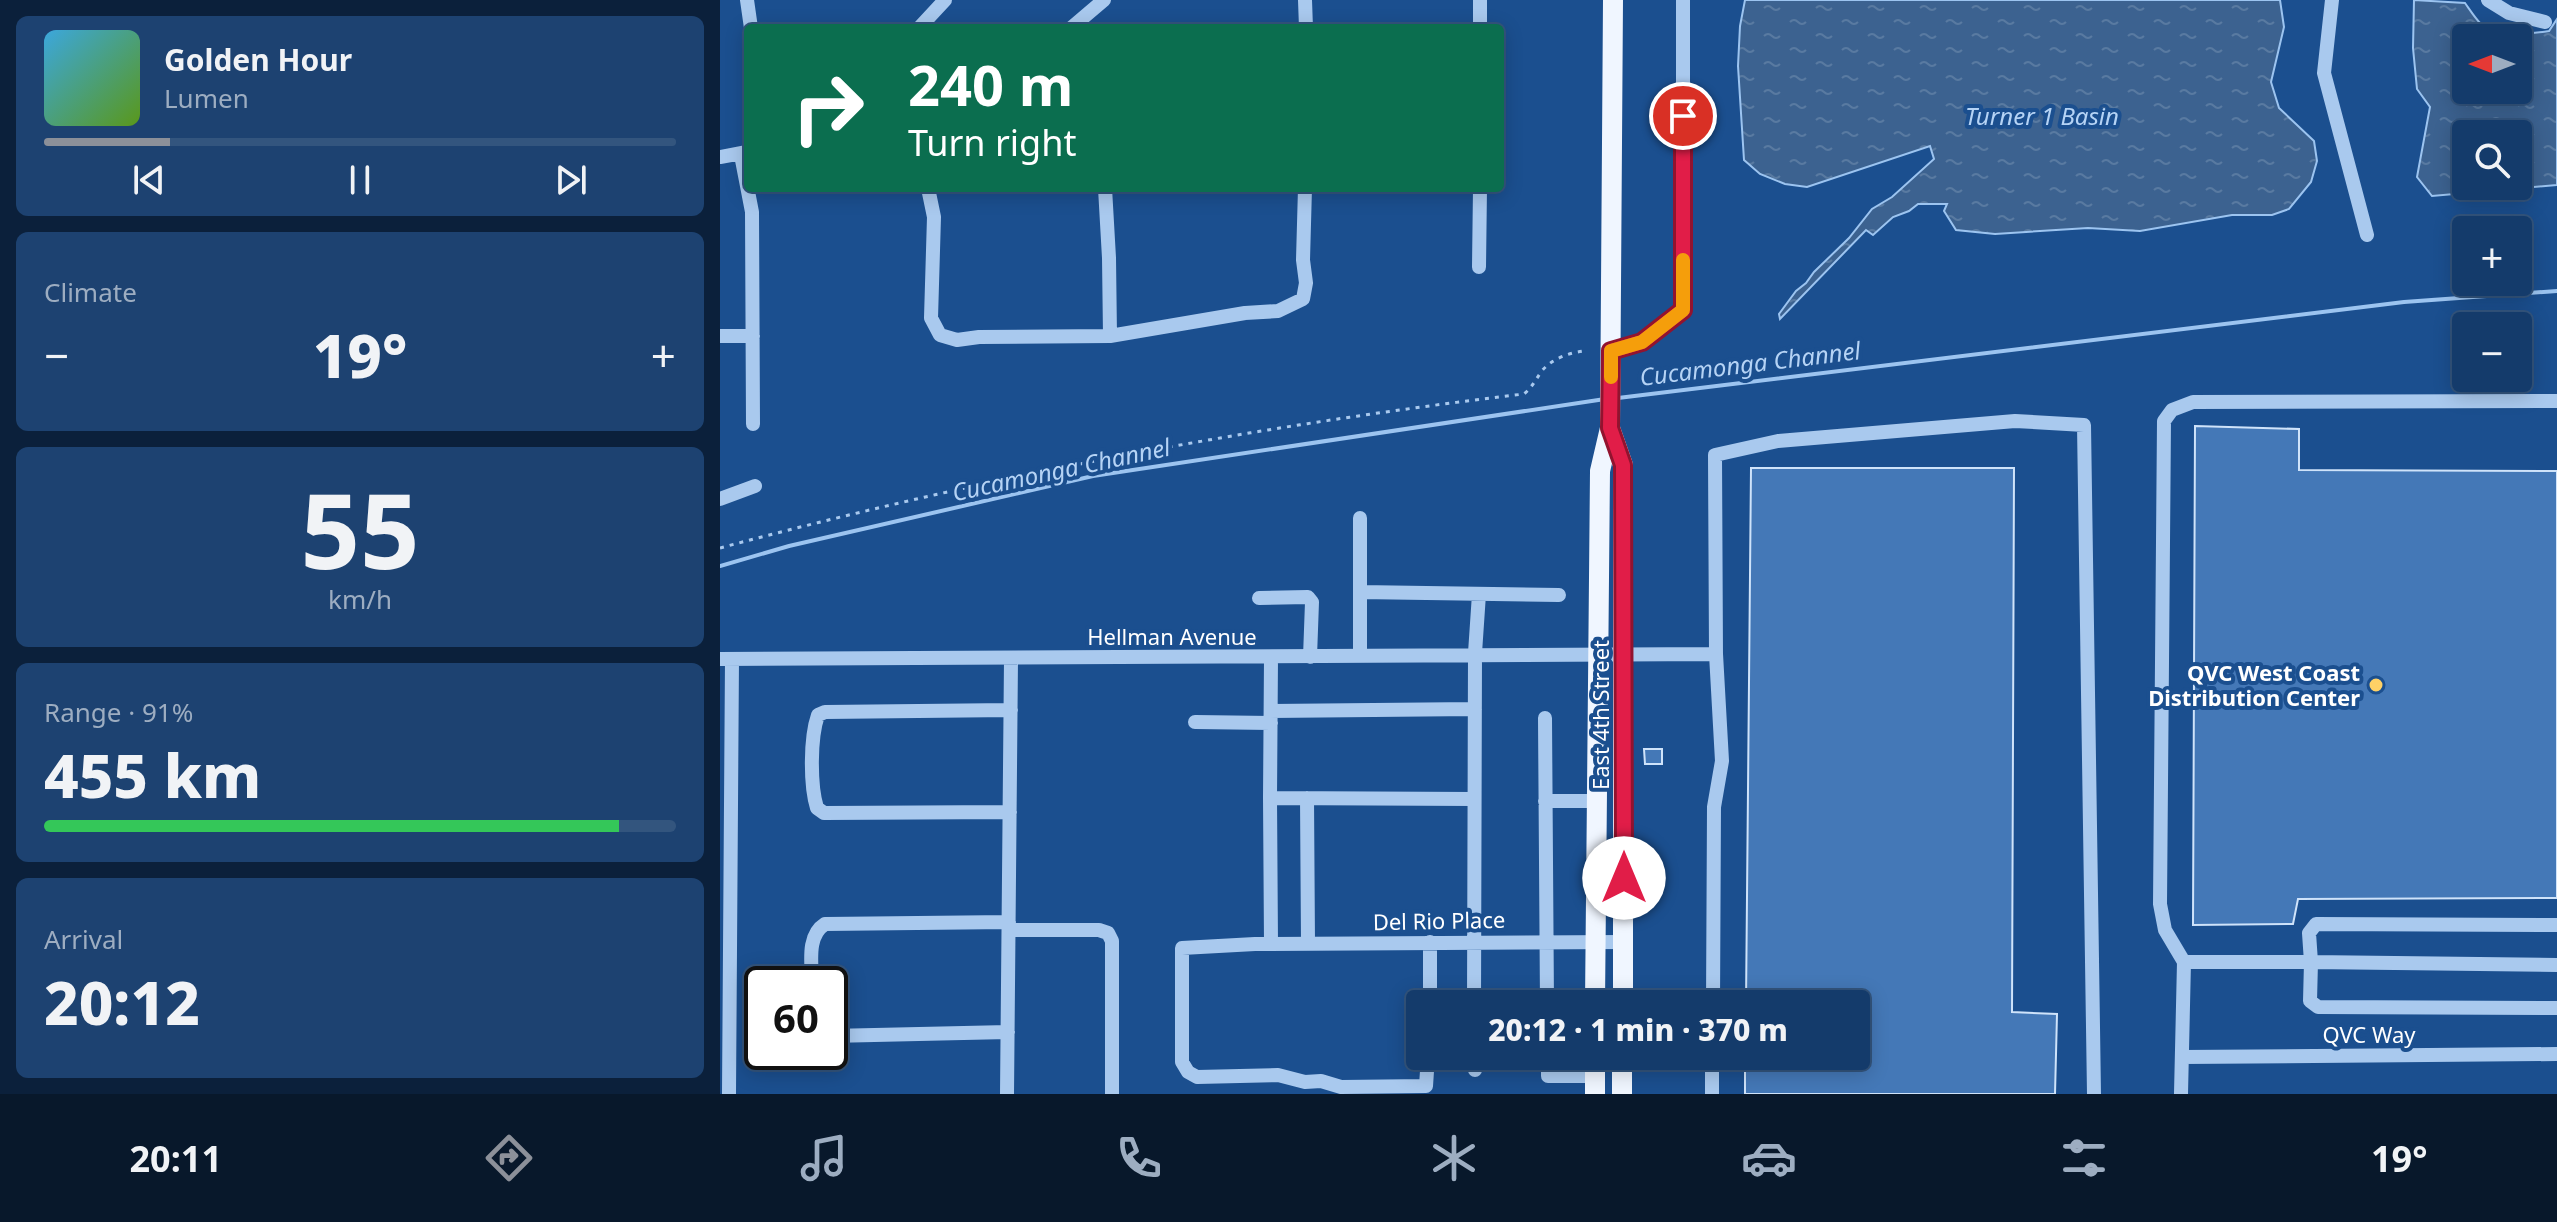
<!DOCTYPE html>
<html lang="en">
<head>
<meta charset="utf-8">
<style>
  :root { --surface:#143b6b; --page:#1d4271; --text:#f1f3f6; --muted:#9dadc1; --line:#33557e; --accent:#8c9099 }
  body { margin:0; font-family:"Noto Sans",sans-serif; background:var(--page); color:var(--text); height:100vh; display:flex; flex-direction:column; font-size:30px; white-space:nowrap }
  * { box-sizing:border-box; margin:0 }
  p { font-size:26px; color:var(--muted) }
  .icon { flex:none; width:44px; height:44px; fill:none; stroke:currentColor; stroke-width:2; stroke-linecap:round; stroke-linejoin:round }
  .map { position:relative; flex:1; overflow:hidden }
  .side { display:flex; flex-direction:column; gap:16px; padding:16px; background:#0b203b; width:720px }
  .side>* { flex:none }
  .hud { position:absolute; left:24px; top:24px; width:760px; height:168px; border-radius:8px; box-shadow:0 4px 20px #0003,0 0 0 2px var(--line); background:#0b6e4f; color:#fff; overflow:hidden }
  .needle { width:52px; rotate:270deg }
  .tools { position:absolute; left:1732px; top:24px; display:grid; gap:16px }
  .tools a { display:grid; place-items:center; width:80px; height:80px; border-radius:8px; background:var(--surface); box-shadow:0 4px 20px #0003,0 0 0 2px var(--line); font-size:40px }
  .speed { position:absolute; left:24px; top:966px; display:flex; gap:16px; font-size:40px; font-weight:700; text-align:center }
  .speed>* { display:grid; place-content:center; width:104px; height:104px; border-radius:50%; background:var(--surface); box-shadow:0 4px 20px #0003,0 0 0 2px var(--line); line-height:1 }
  .speed .limit { border:4px solid #111; border-radius:12px; background:#fff; color:#111 }
  .pin { position:absolute; display:grid; place-items:center; width:68px; height:68px; color:#fff; margin:-34px; border:4px solid #fff; border-radius:50%; box-shadow:0 2px 8px #0007 }
  .me { position:absolute; width:88px; margin:-44px; rotate:0deg; stroke-linejoin:round; filter:drop-shadow(0 0 6px #0008) }
  .turn { display:flex; align-items:center; gap:28px; height:168px; padding:0 32px; font-size:36px }
  .turn .icon { width:104px; height:104px; stroke-width:2.5 }
  .turn b { display:block; font-size:56px; line-height:68px }
  .big { font-size:60px; font-weight:800; line-height:1.1 }
  .side .widget { flex:1; display:flex; flex-direction:column; justify-content:center; gap:12px; min-width:0; padding:0 28px; border-radius:12px; background:var(--page) }
  .side .dial { align-items:center; gap:0 }
  .dial b { font-size:104px; line-height:1 }
  .song { display:flex; align-items:center; gap:24px }
  .cover { width:96px; height:96px; border-radius:12px; background:linear-gradient(135deg,hsl(200 70% 55%),hsl(90 70% 35%)) }
  .played { height:8px; border-radius:4px; background:linear-gradient(90deg,var(--accent) 20%,var(--line) 20%) }
  .keys { display:flex; justify-content:space-around; direction:ltr }
  .heat { display:flex; justify-content:space-between; align-items:center; font-size:44px; direction:ltr }
  .charge { height:12px; border-radius:6px; background:linear-gradient(90deg,#34c759 91%,var(--line) 0) }
  .trip { position:absolute; left:686px; top:990px; width:464px; height:80px; border-radius:8px; background:var(--surface); box-shadow:0 4px 20px #0003,0 0 0 2px var(--line); font-weight:800; line-height:80px; text-align:center }
  .menu { display:flex; height:128px; justify-content:space-around; align-items:center; background:#08182b; color:var(--muted) }
  .menu .icon { width:56px; height:56px }
  .menu .current { color:var(--accent) }
  .menu b { font-size:36px; color:var(--text) }
  main { display:flex; flex:1; min-height:0 }
  .map>svg:first-child { display:block }
  .water { fill:url(#water-ripples); stroke:#9cc4f0; stroke-width:2; fill-rule:evenodd }
  .lines { fill:none; stroke-linecap:round; stroke-linejoin:round }
  .stream { stroke:#9cc4f0; stroke-width:4 }
  .building { fill:#4478b7; stroke:#cfe3fa; stroke-width:2 }
  .path { stroke:#a9c9ee; stroke-width:3; stroke-dasharray:4 6; stroke-linecap:butt }
  .minor { stroke:#a9c9ee; stroke-width:14 }
  .major { stroke:#f0f6ff; stroke-width:20 }
  .route-casing { stroke:#92132f; stroke-width:20 }
  .route { stroke:#e11d48; stroke-width:14 }
  .slow { stroke:#f59e0b; stroke-width:14 }
  .poi-dot { fill:#ffd166; stroke:#1b4f8f; stroke-width:3 }
  .labels { text-anchor:middle; dominant-baseline:central; stroke-width:8; stroke-linejoin:round; paint-order:stroke }
  .street-label { font-size:22px; fill:#fff; stroke:#1b4f8f }
  .poi-label { font-size:22px; font-weight:bold; fill:#fff; stroke:#1b4f8f; text-anchor:end }
  .water-label { font-size:24px; font-style:italic; fill:#b5d3f5; stroke:#1b4f8f }
</style>
</head>
<body>
<main>
<section class="side">
<div class="widget">
<div class="song"><i class="cover"></i><div><b>Golden Hour</b><p>Lumen</p></div></div>
<div class="played"></div>
<div class="keys"><svg class="icon" aria-label="previous" viewBox="0 0 24 24"><path d="M18 5L8 12l10 7zM5 5v14"/></svg><svg class="icon" aria-label="pause" viewBox="0 0 24 24"><path d="M8 5v14M16 5v14"/></svg><svg class="icon" aria-label="next" viewBox="0 0 24 24"><path d="M6 5l10 7-10 7zM19 5v14"/></svg></div>
</div>
<div class="widget"><p>Climate</p>
<div class="heat"><a>−</a><b class="big">19°</b><a>+</a></div>
</div>
<div class="widget dial"><b>55</b><p>km/h</p></div>
<div class="widget"><p>Range · 91%</p><b class="big">455 km</b><div class="charge"></div></div>
<div class="widget"><p>Arrival</p><b class="big">20:12</b></div>
</section>
<div class="map">
<svg width="1837" height="1094" viewBox="0 0 1837 1094">
  <defs>
    <pattern id="water-ripples" width="26" height="14" patternUnits="userSpaceOnUse" patternTransform="scale(2)"><rect width="26" height="14" fill="#3c6290"/><path d="M2 4q2-2 4 0t4 0M15 11q2-2 4 0t4 0" fill="none" stroke="#597aa1"/></pattern>
  </defs>
  <rect width="100%" height="100%" fill="#1b4f8f"/>
  <path class="water" d="M1025,0H1560L1564,27L1551,82L1559,108L1594,141L1597,161L1591,182L1569,209L1552,215H1512L1420,231L1368,228L1275,234L1236,230L1224,211L1227,204H1198L1189,211L1173,217L1153,235L1146,230L1060,319L1059,314L1076,291L1086,283L1094,272L1129,238L1152,209L1172,197L1214,159L1210,146L1087,187L1065,184L1040,174L1024,160L1018,66L1020,26Z
    M1694,0L1745,3C1750,10 1755,18 1761,24C1777,38 1809,34 1829,31L1837,19V185L1712,196L1697,177L1710,107L1697,89L1693,48ZM1746,38H1798V90H1746ZM1746,134H1798V186H1746Z"/>
  <g class="lines">
    <path class="stream" d="M898,398L1684,302L1837,291
      M0,566L69,546L373,476L885,399"/>
  </g>
  <path class="building" d="M1475,426L1579,429V470L1837,471V898L1578,899L1573,924L1473,925Z
    M1031,468H1294L1292,1012L1337,1014L1335,1094H1025V1056H1136V1004H1026Z
    M924,749H942V764H925Z"/>
  <g class="lines">
    <path class="path" d="M0,548C264,477 532,426 804,394C812,387 815,381 821,372C831,359 848,353 864,351"/>
    <path class="minor" d="M27,0L31,28
      M585,0L586,28
      M1612,0L1604,73L1647,235
      M1768,0L1789,13L1825,22
      M199,28L225,0
      M351,28L384,0
      M760,28V0
      M21,155L32,212L33,424
      M0,157L27,152
      M208,188L214,217L211,318L220,335L237,340L259,337L390,336L525,313L558,311L583,299L586,283L583,260L585,188
      M385,188L389,258L390,336
      M759,267L760,188
      M0,336H33
      M891,351L922,342L963,310V0
      M0,499L35,486
      M640,518V656
      M640,592L839,595
      M539,598L588,597L592,602L590,657
      M996,654L995,455L1058,441L1295,421L1364,425L1374,1094
      M0,659L996,654L1002,761L994,807L993,1004
      M551,711L755,709
      M825,718L827,1004
      M475,722L551,723
      M550,798L551,658
      M587,798L588,943
      M825,801H877
      M290,812L104,813L97,808C90,785 90,738 98,715L105,712L291,710
      M1837,925L1596,924L1589,933L1591,962L1837,965
      M289,930H379L388,933L392,941V1094
      M551,944L550,798L754,799
      M1464,962H1591L1590,1001L1598,1007L1837,1008
      M92,984C92,964 86,936 105,924L289,922
      M710,1004V942
      M754,1004L755,653L759,594
      M110,1036L288,1032
      M708,1056L706,1086L621,1087L601,1081L585,1082L558,1075L477,1077L468,1072L462,1062V948L535,944L904,942
      M755,1056V1070
      M828,1056V1076H875
      M1462,1057L1837,1054
      M9,1094L12,659
      M287,1094L291,659
      M992,1094V1056
      M1461,1094L1464,962L1445,930L1440,904L1444,421L1452,410L1473,402L1837,401"/>
    <path class="major" d="M890,428L903,465V1004
      M875,1004L880,471L890,428L893,0
      M875,1094V1056
      M902,1094V1056"/>
  </g>
  <g class="lines">
    <g class="route-casing">
      <path id="route" d="M904,878L903,465L890,428L891,351L922,342L963,310V116"/>
    </g>
    <use href="#route" class="route"/>
    <path class="slow" d="M891,377V351L922,342L963,310V260"/>
  </g>
  <circle class="poi-dot" cx="1656" cy="685" r="8"/>
  <g class="labels">
    <g class="street-label">
      <text x="452" y="636">Hellman Avenue</text>
      <text transform="translate(880 715) rotate(-90)">East 4th Street</text>
      <text transform="translate(719 920) rotate(-1)">Del Rio Place</text>
      <text x="1649" y="1034">QVC Way</text>
    </g>
    <g class="poi-label">
      <text x="1640" y="672">QVC West Coast<tspan x="1640" dy="25">Distribution Center</tspan></text>
    </g>
    <g class="water-label">
      <text x="1322" y="115">Turner 1 Basin</text>
      <text transform="translate(1030 363) rotate(-7)">Cucamonga Channel</text>
      <text transform="translate(341 469) rotate(-12)">Cucamonga Channel</text>
    </g>
  </g>
</svg>
<div class="tools">
<a><svg class="needle" viewBox="-14 -14 28 28"><path d="M0-13l5 13h-10z" fill="#e53935"/><path d="M0 13l5-13h-10z" fill="#9dadc1"/></svg></a>
<a><svg class="icon" aria-label="search" viewBox="0 0 24 24"><circle cx="10" cy="10" r="6"/><path d="M15 15l6 6"/></svg></a>
<a>+</a>
<a>−</a>
</div>
<div class="speed"><div class="limit">60</div></div>
<div class="pin" style="left:963px;top:116px;background:#d93025"><svg class="icon" aria-label="arrive" viewBox="0 0 24 24"><path d="M6 21V4h12l-3 4 3 4H6"/></svg></div>
<svg class="me" style="left:904px;top:878px" viewBox="-20 -20 40 40"><circle r="19" fill="#fff"/><path d="M0-13L10 11 0 6-10 11z" fill="#e11d48"/></svg>
<div class="trip">20:12 · 1 min · 370 m</div>
<div class="hud">
<div class="turn"><svg class="icon" aria-label="right" viewBox="0 0 24 24"><path d="M7 20v-9h11M14 6l5 5-5 5"/></svg><div><b>240 m</b>Turn right</div></div>
</div>
</div>
</main>
<nav class="menu">
<b>20:11</b>
<svg class="icon current" aria-label="directions" viewBox="0 0 24 24"><path d="M12 3l9 9-9 9-9-9zM9 14v-3h6M13 9l2 2-2 2"/></svg>
<svg class="icon" aria-label="music" viewBox="0 0 24 24"><path d="M9 18V5l10-2v13"/><circle cx="6" cy="18" r="3"/><circle cx="16" cy="16" r="3"/></svg>
<svg class="icon" aria-label="phone" viewBox="0 0 24 24"><path d="M5 4h4l2 5-3 2q2 4 5 5l2-3 5 2v4C11 20 4 13 5 4z"/></svg>
<svg class="icon" aria-label="climate" viewBox="0 0 24 24"><path d="M12 3v18M4 7l16 10M4 17L20 7"/></svg>
<svg class="icon" aria-label="car" viewBox="0 0 24 24"><path d="M5 17H2v-5l4-1 3-4h7l3 4 3 1v5h-3M9 17h6M6 11h13"/><circle cx="7" cy="17" r="2"/><circle cx="17" cy="17" r="2"/></svg>
<svg class="icon" aria-label="filters" viewBox="0 0 24 24"><path d="M4 7h16M4 17h16"/><circle cx="9" cy="7" r="2"/><circle cx="15" cy="17" r="2"/></svg>
<b>19°</b>
</nav>
</body>
</html>
